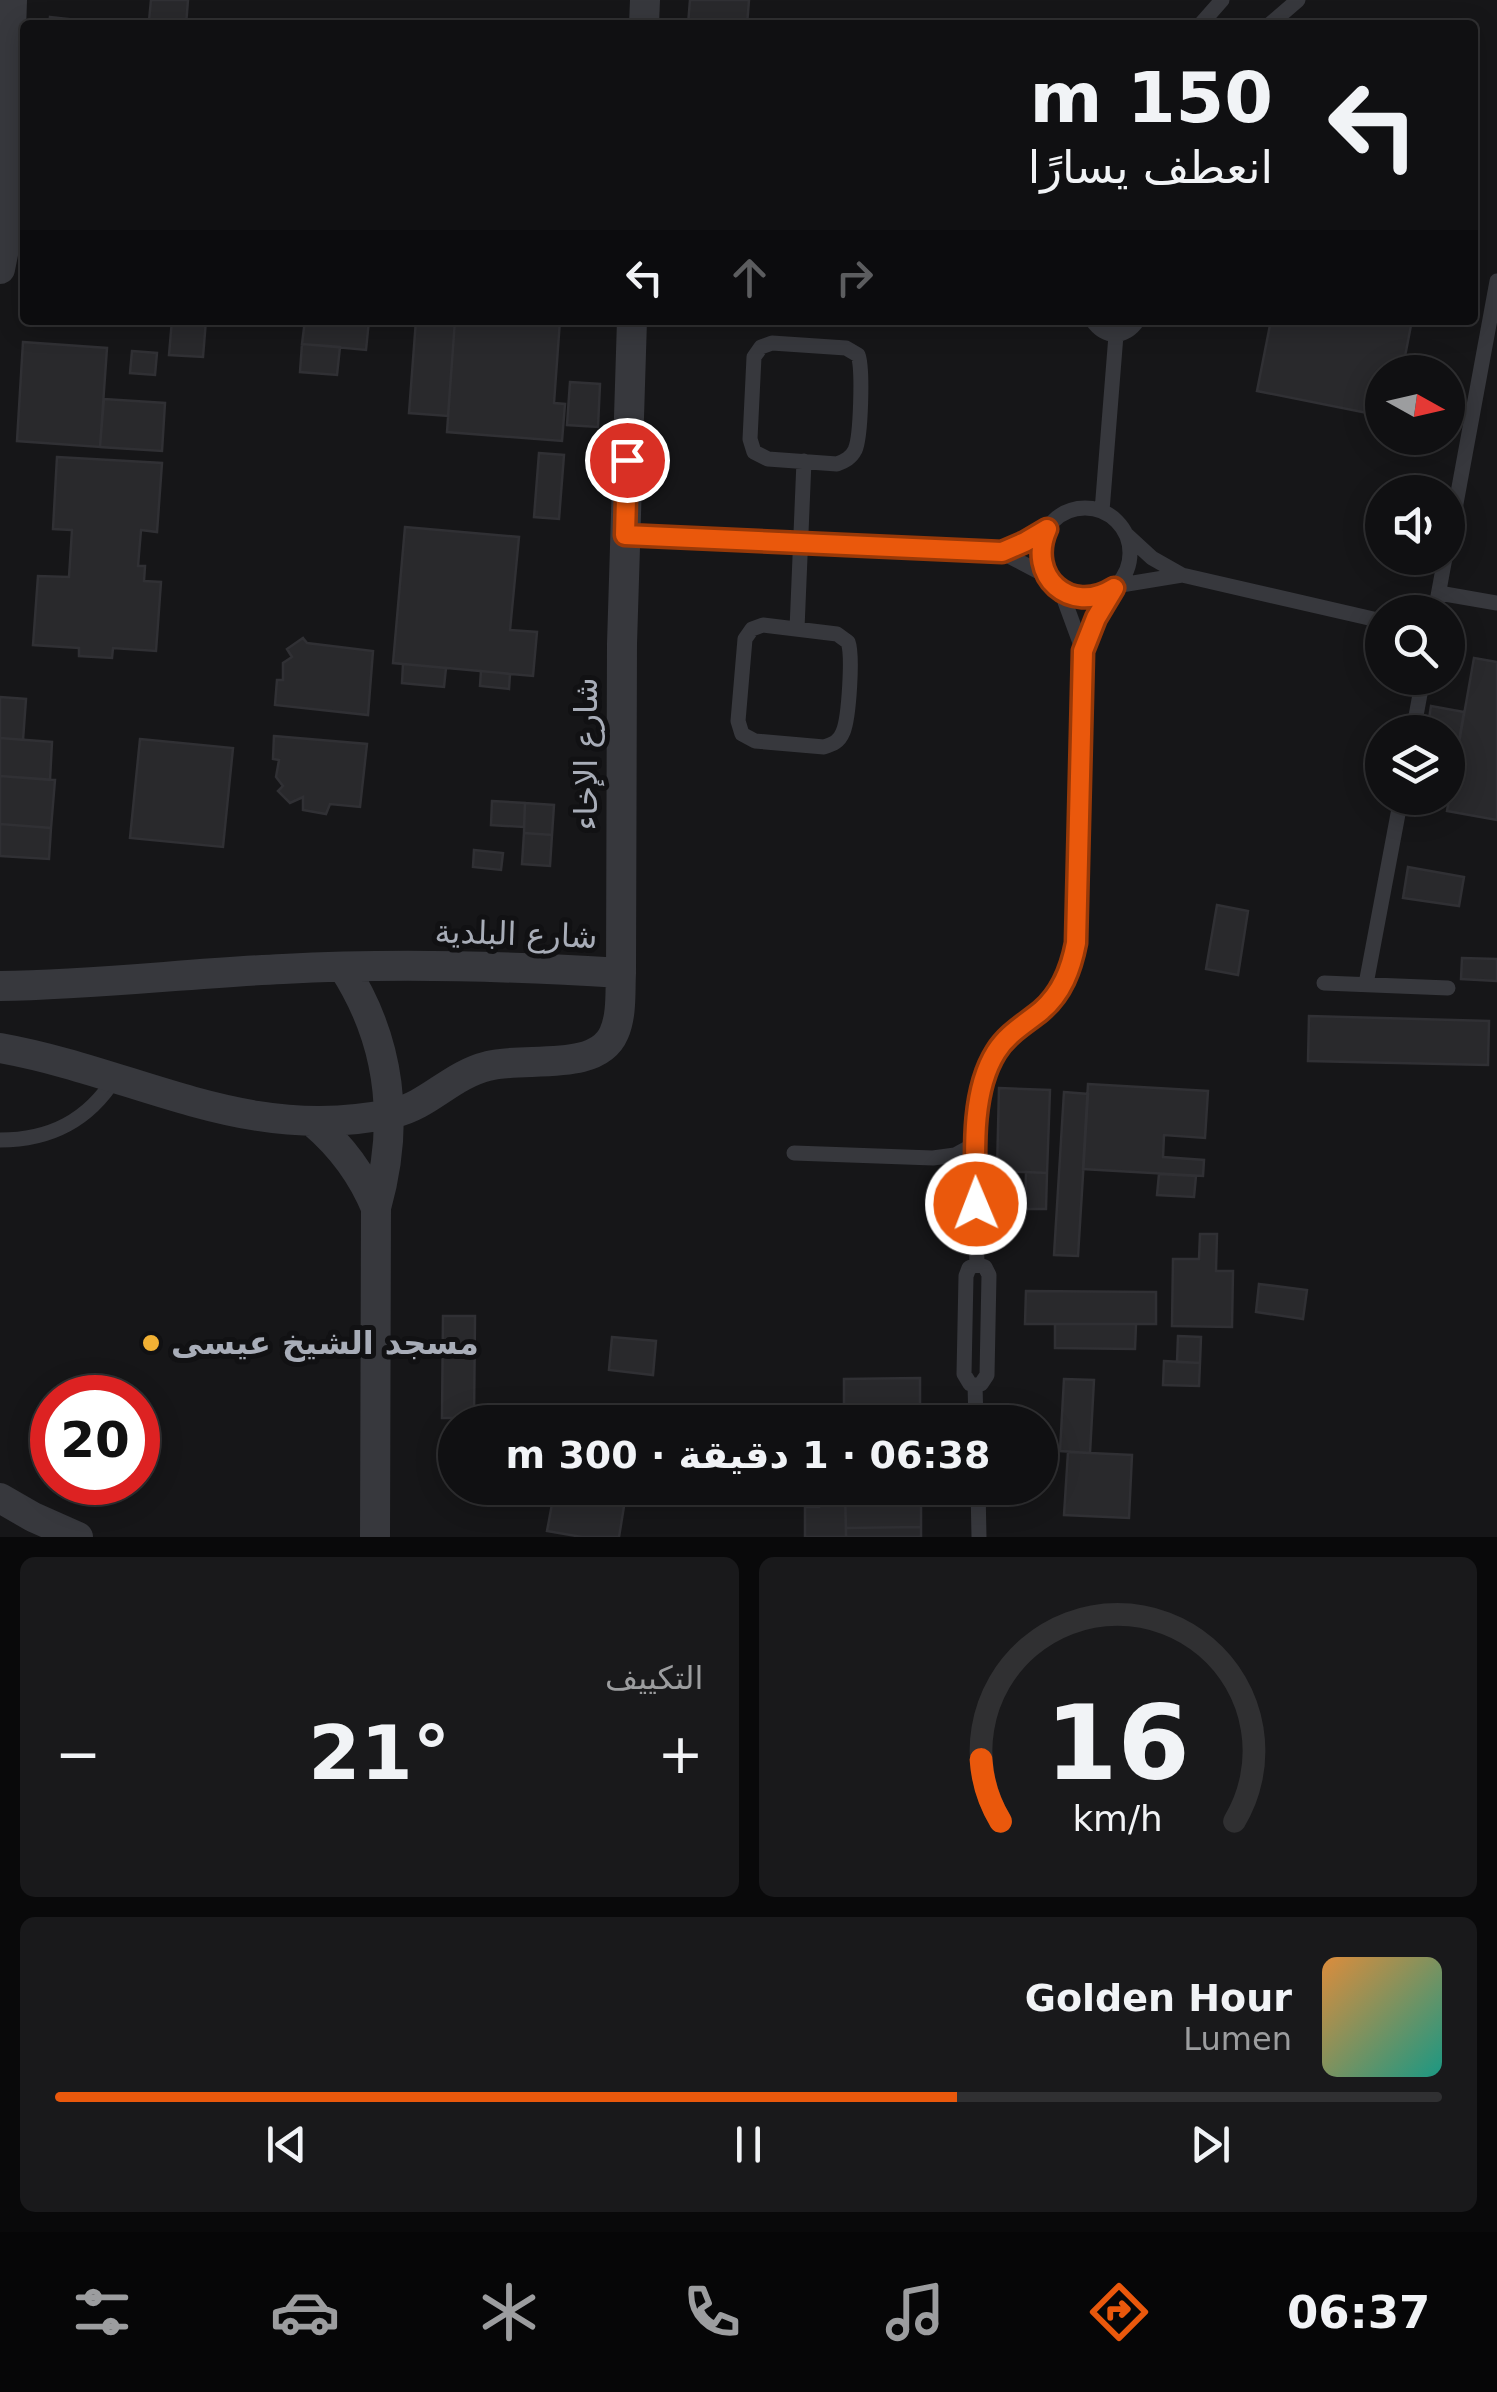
<!DOCTYPE html>
<html lang="ar">
<head>
<meta charset="utf-8">
<style>
  :root { --surface:#101012; --page:#19191b; --text:#f1f3f6; --muted:#9c9d9f; --line:#303032; --accent:#ea580c }
  body { margin:0; font-family:"DejaVu Sans",Cairo,sans-serif; background:var(--page); color:var(--text); direction:rtl; height:100vh; display:flex; flex-direction:column; font-size:38px; white-space:nowrap }
  * { box-sizing:border-box; margin:0 }
  p { font-size:32px; color:var(--muted) }
  .icon { flex:none; width:55px; height:55px; fill:none; stroke:currentColor; stroke-width:2; stroke-linecap:round; stroke-linejoin:round }
  .map { position:relative; height:1537px; overflow:hidden; direction:ltr }
  .drawer { display:flex; flex-direction:column; gap:20px; padding:20px; background:#09090a; flex:1 }
  .drawer>* { flex:none }
  .hud { position:absolute; left:20px; top:20px; width:1458px; height:305px; border-radius:10px; box-shadow:0 5px 25px #0003,0 0 0 2px var(--line); direction:rtl; background:#101012; color:var(--text); overflow:hidden }
  .needle { width:65px; rotate:98deg }
  .controls { position:absolute; left:1365px; top:355px; display:grid; gap:20px }
  .controls a { display:grid; place-items:center; width:100px; height:100px; border-radius:50%; background:var(--surface); box-shadow:0 5px 25px #0003,0 0 0 2px var(--line); font-size:50px }
  .speed { position:absolute; left:30px; top:1375px; display:flex; gap:20px; font-size:50px; font-weight:700; text-align:center }
  .speed>* { display:grid; place-content:center; width:130px; height:130px; border-radius:50%; background:var(--surface); box-shadow:0 5px 25px #0003,0 0 0 2px var(--line); line-height:1 }
  .speed .limit { border:15px solid #d22; background:#fff; color:#111 }
  .pin { position:absolute; display:grid; place-items:center; width:85px; height:85px; color:#fff; margin:-42px; border:5px solid #fff; border-radius:50%; box-shadow:0 2px 10px #0007 }
  .me { position:absolute; width:110px; margin:-55px; rotate:359deg; stroke-linejoin:round; filter:drop-shadow(0 0 8px #0008) }
  .turn { display:flex; align-items:center; gap:35px; height:210px; padding:0 40px; font-size:45px }
  .turn .icon { width:130px; height:130px; stroke-width:2.5 }
  .turn b { display:block; font-size:70px; line-height:85px }
  .lanes { display:flex; align-items:center; height:95px; padding:0 40px; background:#0003; justify-content:center; gap:50px; direction:ltr }
  .lanes .off { opacity:.35 }
  .big { font-size:75px; font-weight:700; line-height:1.1 }
  .drawer .widget { flex:1; display:flex; flex-direction:column; justify-content:center; gap:15px; min-width:0; padding:0 35px; border-radius:15px; background:var(--page) }
  .drawer .dial { align-items:center; gap:0 }
  .dial svg { height:260px; overflow:visible; fill:none; stroke:var(--line); stroke-width:7; stroke-linecap:round; text-anchor:middle }
  .dial text { fill:var(--text); stroke:none }
  .song { display:flex; align-items:center; gap:30px }
  .cover { width:120px; height:120px; border-radius:15px; background:linear-gradient(135deg,hsl(30 70% 55%),hsl(170 70% 35%)) }
  .played { height:10px; border-radius:5px; background:linear-gradient(90deg,var(--accent) 65%,var(--line) 65%) }
  .keys { display:flex; justify-content:space-around; direction:ltr }
  .heat { display:flex; justify-content:space-between; align-items:center; font-size:55px; direction:ltr }
  .drawer .tiles { flex:1; display:grid; gap:20px; grid-template-columns:1fr 1fr }
  .widget:last-child { grid-column:span 2 }
  .trip { position:absolute; left:438px; top:1405px; width:620px; height:100px; border-radius:50px; background:var(--surface); box-shadow:0 5px 25px #0003,0 0 0 2px var(--line); font-weight:700; line-height:100px; text-align:center; direction:rtl }
  .tabs { display:flex; height:160px; justify-content:space-around; align-items:center; background:#060607; color:var(--muted) }
  .tabs .icon { width:70px; height:70px }
  .tabs .active { color:var(--accent) }
  .tabs b { font-size:45px; color:var(--text) }
  .map>svg:first-child { display:block }
  .building { fill:#29292c; stroke:#303034; stroke-width:2.5 }
  .lines { fill:none; stroke-linecap:round; stroke-linejoin:round }
  .lane { stroke:#37383d; stroke-width:15 }
  .street { stroke:#37383d; stroke-width:30 }
  .route-casing { stroke:#983908; stroke-width:25 }
  .route { stroke:#ea580c; stroke-width:18 }
  .poi-dot { fill:#f2b134; stroke:#111113; stroke-width:4 }
  .labels { text-anchor:middle; dominant-baseline:central; stroke-width:10; stroke-linejoin:round; paint-order:stroke }
  .street-label { font-size:32px; fill:#a8adb8; stroke:#111113 }
  .poi-label { font-size:32px; font-weight:bold; fill:#a8adb8; stroke:#111113; text-anchor:start }
</style>
</head>
<body>
<div class="map">
<svg width="1497" height="1537" viewBox="0 0 1497 1537">
  <rect width="100%" height="100%" fill="#161618"/>
  <path class="building" d="M151,0H188L186,25L149,21Z
    M690,0H749L747,25H688Z
    M50,17L114,24V25H49Z
    M172,320H206L203,357L169,355Z
    M305,320H369L366,350L302,344Z
    M416,320H455L448,416L409,413Z
    M455,320H560L554,403L565,404L562,441L447,432Z
    M1271,320H1412L1402,372H1382V416L1257,391Z
    M23,342L107,348L100,447L17,441Z
    M302,344L340,347L337,375L300,372Z
    M132,351L157,353L155,375L130,373Z
    M570,382L600,384L598,427L567,425Z
    M104,399L165,403L162,451L100,447Z
    M539,453L564,455L559,519L534,517Z
    M57,457L162,463L157,532L141,530L138,566H145L144,581L161,582L156,651L113,648L112,658L79,656V648L33,645L38,576L69,577L72,530L53,529Z
    M405,527L519,537L510,630L537,632L533,676L393,663Z
    M303,638L307,643L373,651L368,715L275,705L277,680H283V663L292,657L287,649Z
    M1474,658L1497,662V820L1447,811Z
    M403,664L446,668L444,687L402,683Z
    M481,671L510,674L509,689L480,686Z
    M0,697L26,699L23,740L0,738Z
    M1431,706L1464,712L1457,752L1448,750V732H1427Z
    M274,736L367,744L360,807L330,804L326,814L303,810V797L290,803L278,791L283,786L276,777L279,760L273,759Z
    M0,738L52,742L50,780L0,776Z
    M140,739L233,748L223,847L130,838Z
    M0,776L55,780L51,828L0,824Z
    M492,801L525,803L524,827L491,825Z
    M525,803L554,805L552,835L524,833Z
    M0,824L51,828L49,859L0,856Z
    M524,833L552,835L550,866L522,864Z
    M474,850L503,853L501,870L473,867Z
    M1408,867L1464,877L1459,906L1403,898Z
    M1217,905L1248,911L1238,975L1206,969Z
    M1462,958L1497,959V981L1461,979Z
    M1309,1016L1489,1021L1488,1065L1308,1061Z
    M1088,1084L1208,1091L1205,1138L1164,1135L1163,1157L1204,1160L1203,1176L1083,1169Z
    M999,1088L1050,1090L1047,1173L997,1171Z
    M1064,1092L1088,1094L1078,1256L1054,1255Z
    M1026,1172L1047,1173L1046,1209H1025Z
    M1159,1174L1196,1176L1194,1197L1157,1195Z
    M1200,1234H1217L1216,1271H1233L1232,1327L1172,1326L1173,1259H1199Z
    M1259,1284L1307,1290L1303,1319L1256,1312Z
    M1026,1291L1156,1292V1324H1025Z
    M443,1316H475L474,1418H442Z
    M1055,1324H1136L1135,1349L1055,1348Z
    M1178,1336L1201,1337L1200,1363L1177,1362Z
    M612,1337L656,1341L653,1375L609,1370Z
    M1164,1361L1200,1363L1199,1386L1163,1385Z
    M920,1378V1422H844V1379Z
    M1064,1379L1094,1380L1090,1453L1060,1451Z
    M568,1406L639,1418L638,1422H566Z
    M1068,1452L1132,1455L1129,1518L1064,1515Z
    M555,1488H627L619,1537H582L547,1531Z
    M845,1488H921V1527L846,1528Z
    M819,1490H845L846,1537H805V1507H819Z
    M921,1527V1537H846V1528Z"/>
  <g class="lines">
    <path class="lane" d="M1200,25L1222,0
      M1269,25L1298,0
      M1092,320C1105,339 1125,339 1138,320
      M772,343L846,348L858,355C863,368 861,437 855,450C851,458 845,461 837,464L768,459L754,452L750,439L754,357L761,347Z
      M1040 553a45 45 0 1 1 90 0a45 45 0 1 1-90 0Z
      M1102,511L1116,335
      M625,535L1001,552L1047,576
      M1127,535L1152,558L1182,575L1382,621
      M1448,547L1497,281
      M1001,552L1025,542L1047,529
      M1115,586L1182,575
      M1439,593L1497,603
      M1435,612L1445,558
      M763,625L837,634L848,642C853,655 849,718 843,732C839,742 833,744 824,747L755,741L742,734L738,721L745,639L752,629Z
      M797,629L804,461
      M1083,651L1096,618L1111,591
      M1413,732L1423,678
      M1324,983L1448,988
      M1366,984L1401,798
      M0,1140C50,1140 88,1121 115,1078
      M794,1153L933,1158L955,1155L975,1144
      M975,1385L981,1384L987,1375L989,1275L985,1267L977,1264
      M976,1422L975,1385L970,1384L964,1374L966,1276L969,1268L977,1264C976,1206 964,1100 996,1052C1008,1034 1026,1024 1041,1010C1062,993 1071,969 1076,943L1083,651L1061,591
      M978,1488L979,1537"/>
    <path class="street" d="M644,25L645,0
      M0,269L4,249L12,0
      M343,967C391,1041 400,1123 376,1208L375,1537
      M0,986C95,985 189,973 283,969C396,963 509,966 621,973
      M0,1048C139,1073 247,1145 394,1113C429,1105 451,1075 488,1066C525,1056 597,1073 614,1033C622,1015 620,992 621,973L622,644L632,320
      M314,1123C342,1147 362,1174 376,1208
      M0,1498L33,1517L78,1537"/>
  </g>
  <g class="lines">
    <g class="route-casing">
      <path id="route" d="M627,460L625,535L1002,552L1025,542L1047,529C1026,576 1070,616 1114,588L1096,618L1083,651L1076,943C1071,969 1062,993 1041,1011C1025,1024 1007,1034 996,1052C970,1093 975,1158 976,1204"/>
    </g>
    <use href="#route" class="route"/>
  </g>
  <circle class="poi-dot" cx="151" cy="1343" r="10"/>
  <g class="labels">
    <g class="street-label">
      <text transform="translate(586 754) rotate(-90)">شارع الإخاء</text>
      <text transform="translate(516 934) rotate(2)">شارع البلدية</text>
    </g>
    <g class="poi-label">
      <text x="171" y="1343">مسجد الشيخ عيسى</text>
    </g>
  </g>
</svg>
<div class="controls">
<a><svg class="needle" viewBox="-14 -14 28 28"><path d="M0-13l5 13h-10z" fill="#e53935"/><path d="M0 13l5-13h-10z" fill="#9c9d9f"/></svg></a>
<a><svg class="icon" aria-label="sound" viewBox="0 0 24 24"><path d="M4 9h4l5-4v14l-5-4H4zM17 9q2 3 0 6"/></svg></a>
<a><svg class="icon" aria-label="search" viewBox="0 0 24 24"><circle cx="10" cy="10" r="6"/><path d="M15 15l6 6"/></svg></a>
<a><svg class="icon" aria-label="layers" viewBox="0 0 24 24"><path d="M12 4l9 5-9 5-9-5zM3 14l9 5 9-5"/></svg></a>
</div>
<div class="speed"><div class="limit">20</div></div>
<div class="pin" style="left:627px;top:460px;background:#d93025"><svg class="icon" aria-label="arrive" viewBox="0 0 24 24"><path d="M6 21V4h12l-3 4 3 4H6"/></svg></div>
<svg class="me" style="left:976px;top:1204px" viewBox="-20 -20 40 40"><circle r="17" fill="#ea580c" stroke="#fff" stroke-width="3"/><path d="M0-11L8 9 0 5-8 9z" fill="#fff"/></svg>
<div class="trip">06:38 · 1 دقيقة · 300 m</div>
<div class="hud">
<div class="turn"><svg class="icon" aria-label="left" viewBox="0 0 24 24"><path d="M17 20v-9H6M10 6l-5 5 5 5"/></svg><div><b>150 m</b>انعطف يسارًا</div></div>
<div class="lanes"><svg class="icon" aria-label="left" viewBox="0 0 24 24"><path d="M17 20v-9H6M10 6l-5 5 5 5"/></svg><svg class="icon off" aria-label="ahead" viewBox="0 0 24 24"><path d="M12 20V5M6 11l6-6 6 6"/></svg><svg class="icon off" aria-label="right" viewBox="0 0 24 24"><path d="M7 20v-9h11M14 6l5 5-5 5"/></svg></div>
</div>
</div>
<section class="drawer">
<div class="tiles">
<div class="widget dial"><svg viewBox="0 0 100 80">
<path d="M14 69A42 42 0 1 1 86 69"/>
<path d="M14 69A42 42 0 0 1 8 50" stroke="#ea580c"/>
<text x="50" y="56" font-size="32" font-weight="700">16</text>
<text x="50" y="72" font-size="11">km/h</text>
</svg></div>
<div class="widget"><p>التكييف</p>
<div class="heat"><a>−</a><b class="big">21°</b><a>+</a></div>
</div>
<div class="widget">
<div class="song"><i class="cover"></i><div><b>Golden Hour</b><p>Lumen</p></div></div>
<div class="played"></div>
<div class="keys"><svg class="icon" aria-label="previous" viewBox="0 0 24 24"><path d="M18 5L8 12l10 7zM5 5v14"/></svg><svg class="icon" aria-label="pause" viewBox="0 0 24 24"><path d="M8 5v14M16 5v14"/></svg><svg class="icon" aria-label="next" viewBox="0 0 24 24"><path d="M6 5l10 7-10 7zM19 5v14"/></svg></div>
</div>
</div>
</section>
<nav class="tabs">
<b>06:37</b>
<svg class="icon active" aria-label="directions" viewBox="0 0 24 24"><path d="M12 3l9 9-9 9-9-9zM9 14v-3h6M13 9l2 2-2 2"/></svg>
<svg class="icon" aria-label="music" viewBox="0 0 24 24"><path d="M9 18V5l10-2v13"/><circle cx="6" cy="18" r="3"/><circle cx="16" cy="16" r="3"/></svg>
<svg class="icon" aria-label="phone" viewBox="0 0 24 24"><path d="M5 4h4l2 5-3 2q2 4 5 5l2-3 5 2v4C11 20 4 13 5 4z"/></svg>
<svg class="icon" aria-label="climate" viewBox="0 0 24 24"><path d="M12 3v18M4 7l16 10M4 17L20 7"/></svg>
<svg class="icon" aria-label="car" viewBox="0 0 24 24"><path d="M5 17H2v-5l4-1 3-4h7l3 4 3 1v5h-3M9 17h6M6 11h13"/><circle cx="7" cy="17" r="2"/><circle cx="17" cy="17" r="2"/></svg>
<svg class="icon" aria-label="filters" viewBox="0 0 24 24"><path d="M4 7h16M4 17h16"/><circle cx="9" cy="7" r="2"/><circle cx="15" cy="17" r="2"/></svg>
</nav>
</body>
</html>
